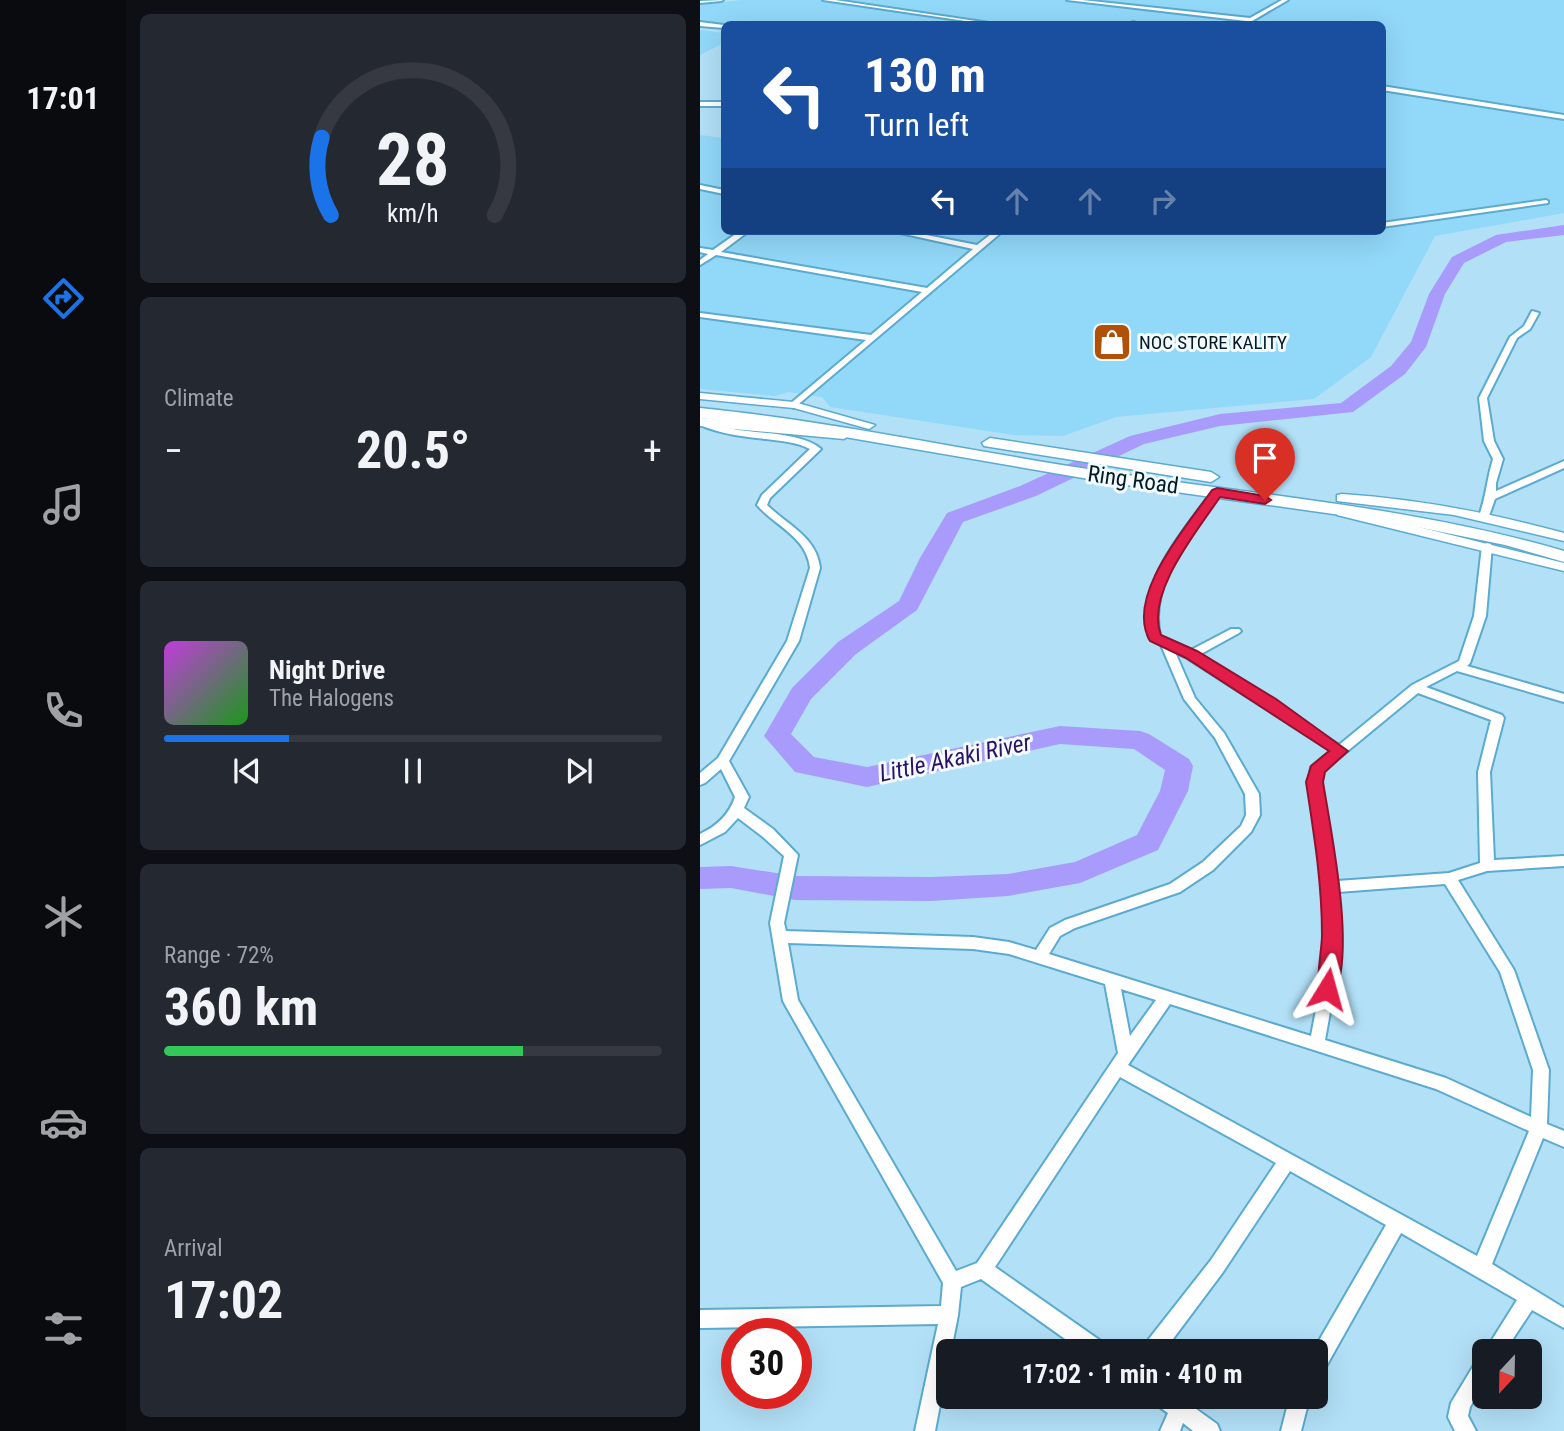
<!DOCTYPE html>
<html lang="en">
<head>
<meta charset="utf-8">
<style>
  :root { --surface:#171b24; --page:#242831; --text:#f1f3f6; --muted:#9ea1a6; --line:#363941; --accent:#1a73e8 }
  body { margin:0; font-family:"Roboto Condensed",sans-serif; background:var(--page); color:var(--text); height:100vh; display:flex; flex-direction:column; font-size:26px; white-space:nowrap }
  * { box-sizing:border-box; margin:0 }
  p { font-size:23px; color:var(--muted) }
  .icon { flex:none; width:38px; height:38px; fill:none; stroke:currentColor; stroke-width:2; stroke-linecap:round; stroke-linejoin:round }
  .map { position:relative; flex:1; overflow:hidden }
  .details { display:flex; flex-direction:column; gap:14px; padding:14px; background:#0d0f14; width:574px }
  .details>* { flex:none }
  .hud { position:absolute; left:21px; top:21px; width:665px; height:214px; border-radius:10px; box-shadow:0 7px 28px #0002; background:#1a4fa0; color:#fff; overflow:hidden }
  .needle { width:46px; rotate:202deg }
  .tools { position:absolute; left:772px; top:1339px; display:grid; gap:14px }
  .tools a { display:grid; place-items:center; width:70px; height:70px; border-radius:10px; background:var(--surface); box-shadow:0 7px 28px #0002; font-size:35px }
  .speed { position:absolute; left:21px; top:1318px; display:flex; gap:14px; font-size:35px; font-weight:700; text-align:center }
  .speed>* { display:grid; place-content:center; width:91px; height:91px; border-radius:50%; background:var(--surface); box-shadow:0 7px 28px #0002; line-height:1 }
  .speed .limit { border:10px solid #d22; background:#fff; color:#111 }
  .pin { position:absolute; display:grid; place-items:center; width:60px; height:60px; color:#fff; margin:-72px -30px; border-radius:50% 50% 50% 0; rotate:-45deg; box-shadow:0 0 7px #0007 }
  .pin .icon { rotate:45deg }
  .me { position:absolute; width:77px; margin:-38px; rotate:8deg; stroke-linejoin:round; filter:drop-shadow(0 0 5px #0008) }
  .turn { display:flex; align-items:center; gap:24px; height:147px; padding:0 28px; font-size:32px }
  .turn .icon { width:91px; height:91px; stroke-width:2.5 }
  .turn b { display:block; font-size:49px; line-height:60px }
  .lanes { display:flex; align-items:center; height:66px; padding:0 28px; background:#0003; justify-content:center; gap:35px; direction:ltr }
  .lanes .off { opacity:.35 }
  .big { font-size:52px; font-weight:700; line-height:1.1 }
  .details .widget { flex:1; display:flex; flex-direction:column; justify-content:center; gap:10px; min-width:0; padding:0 24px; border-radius:10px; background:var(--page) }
  .details .dial { align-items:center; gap:0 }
  .dial svg { height:182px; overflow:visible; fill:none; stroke:var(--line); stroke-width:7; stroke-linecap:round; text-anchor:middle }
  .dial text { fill:var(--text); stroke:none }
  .song { display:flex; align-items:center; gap:21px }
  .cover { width:84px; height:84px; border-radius:10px; background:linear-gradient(135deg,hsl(290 70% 55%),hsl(120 70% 35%)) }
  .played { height:7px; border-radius:4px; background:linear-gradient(90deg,var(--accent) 25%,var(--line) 25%) }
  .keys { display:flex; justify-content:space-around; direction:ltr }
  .heat { display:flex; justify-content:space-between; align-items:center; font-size:38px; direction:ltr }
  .charge { height:10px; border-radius:5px; background:linear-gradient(90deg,#34c759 72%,var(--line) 0) }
  .trip { position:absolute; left:236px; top:1339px; width:392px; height:70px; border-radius:10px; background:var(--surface); box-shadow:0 7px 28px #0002; font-weight:700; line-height:70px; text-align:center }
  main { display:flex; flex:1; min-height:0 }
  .tabs { display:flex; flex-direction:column; width:126px; justify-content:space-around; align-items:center; background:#090b0e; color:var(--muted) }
  .tabs .icon { width:49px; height:49px }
  .tabs .active { color:var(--accent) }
  .tabs b { font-size:32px; color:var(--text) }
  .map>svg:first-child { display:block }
  .built { fill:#92d8f9 }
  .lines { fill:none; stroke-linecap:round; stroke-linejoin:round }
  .river { fill:#a99bfc; fill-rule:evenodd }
  .minor-casing { stroke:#5aabcf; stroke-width:4 }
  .tertiary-casing { stroke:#5aabcf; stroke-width:3 }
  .trunk-casing { stroke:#5aabcf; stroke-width:3 }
  .minor { fill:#fff; fill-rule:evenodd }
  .tertiary { fill:#fff; fill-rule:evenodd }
  .trunk { fill:#fff; fill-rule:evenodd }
  .route { fill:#e11d48; stroke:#92132f; stroke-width:2 }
  .labels { text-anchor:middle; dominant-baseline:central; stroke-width:6; stroke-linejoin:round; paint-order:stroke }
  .far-poi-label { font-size:19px; fill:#031c27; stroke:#f3fbfe; text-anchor:start }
  .street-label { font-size:23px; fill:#031c27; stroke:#f3fbfe }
  .water-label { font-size:24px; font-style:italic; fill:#2d1266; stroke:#f3fbfe }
</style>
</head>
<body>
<main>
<nav class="tabs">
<b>17:01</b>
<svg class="icon active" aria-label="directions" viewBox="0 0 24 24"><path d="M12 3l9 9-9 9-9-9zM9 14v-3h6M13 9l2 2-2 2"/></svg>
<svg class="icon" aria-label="music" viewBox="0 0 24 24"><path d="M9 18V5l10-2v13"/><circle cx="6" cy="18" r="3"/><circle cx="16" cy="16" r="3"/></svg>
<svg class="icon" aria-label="phone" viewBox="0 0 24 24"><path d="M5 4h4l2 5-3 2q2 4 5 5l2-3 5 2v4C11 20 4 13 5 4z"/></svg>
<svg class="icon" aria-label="climate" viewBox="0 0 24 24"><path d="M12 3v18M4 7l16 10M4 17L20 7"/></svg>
<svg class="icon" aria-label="car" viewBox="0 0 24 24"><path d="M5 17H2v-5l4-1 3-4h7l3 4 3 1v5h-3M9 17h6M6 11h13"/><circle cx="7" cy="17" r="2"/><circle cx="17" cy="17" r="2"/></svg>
<svg class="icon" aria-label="filters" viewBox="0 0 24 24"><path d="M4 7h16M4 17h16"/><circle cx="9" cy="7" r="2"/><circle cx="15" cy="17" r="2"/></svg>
</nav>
<section class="details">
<div class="widget dial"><svg viewBox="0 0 100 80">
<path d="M14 69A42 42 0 1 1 86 69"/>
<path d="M14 69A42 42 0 0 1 10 35" stroke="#1a73e8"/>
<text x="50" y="56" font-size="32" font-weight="700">28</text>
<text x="50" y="72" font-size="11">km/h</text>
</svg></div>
<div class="widget"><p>Climate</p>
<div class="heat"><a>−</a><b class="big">20.5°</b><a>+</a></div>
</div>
<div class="widget">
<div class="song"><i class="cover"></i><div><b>Night Drive</b><p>The Halogens</p></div></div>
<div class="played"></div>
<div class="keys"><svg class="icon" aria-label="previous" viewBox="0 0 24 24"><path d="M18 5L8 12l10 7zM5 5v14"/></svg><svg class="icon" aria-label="pause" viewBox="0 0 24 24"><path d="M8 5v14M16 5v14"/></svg><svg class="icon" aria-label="next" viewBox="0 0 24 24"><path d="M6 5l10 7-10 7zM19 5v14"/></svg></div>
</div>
<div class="widget"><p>Range · 72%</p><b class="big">360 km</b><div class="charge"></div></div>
<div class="widget"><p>Arrival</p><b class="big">17:02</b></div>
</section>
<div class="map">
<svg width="864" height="1431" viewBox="0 0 864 1431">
  <rect width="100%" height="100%" fill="#b2e0f7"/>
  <path class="built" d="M41,0H864V213L735,236L671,357L614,399L416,417L363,436L314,435L130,407L122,397L89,392L75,396L0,389V135L24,138V231H682V24H30L0,21V5Z
    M0,30L24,33V43L0,55Z"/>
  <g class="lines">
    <path class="river" d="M864,225V235L806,242L764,263L745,294L726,347L705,374L653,412L520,426L444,444L336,496L263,522L217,610L156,654L111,699L91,734L114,757L167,767L360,726L440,731L449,734L489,759L493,766L488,791L458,850L380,883L308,896L231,901L95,900L31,888L0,889V867L31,866L95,876L231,877L308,874L375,862L437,835L460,791L465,770L434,749L360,744L167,787L95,772L64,736L92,688L138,642L199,601L220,558L247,513L320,486L430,436L520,414L641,403L691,366L711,342L729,294L752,257L796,235Z"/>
    <g class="minor-casing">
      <path id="minor" d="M23,0L21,1L0,3V1Z
        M123,0H135L296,24H286Z
        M367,0H382L550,18L582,0H588L547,24H541L546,21Z
        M0,22L24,25V28L0,26Z
        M434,22L436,24H429L430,23Z
        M682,86L864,115V119L682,90Z
        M0,102H24V106H0Z
        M0,185L24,190V194L0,189Z
        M846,200L848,201V203L682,227V223Z
        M40,231H49L21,252L227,288L273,249L191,231H206L277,245L295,231H303L94,408L89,405L91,403L166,340L0,317V313L171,335L222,292L16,255L0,265V260L8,254L0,252V248L13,250Z
        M832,311L839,313L830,329L817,338L787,398L794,441L803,459L796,483V491L864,461V468L795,499L789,516L784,519L779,516C786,497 787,478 793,459L784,441L779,398L810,337L824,326Z
        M0,419C11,422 21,427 33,429C58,434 101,432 121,449L70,498L67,505C87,525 117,537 120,568L99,641L29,761L49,797L44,808L73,829L98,855L84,923L86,931L273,937L309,942L336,950L350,928L365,920L470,884L503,862L541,826L546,815L545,794L515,738L484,699L461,645L449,638C437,580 482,534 513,490H521L522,492C492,535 448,580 460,636L491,650L531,629H539L541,631L539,633L499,655L639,745L712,685L759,661L774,616L782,546L787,543L791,544L792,546L786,616L770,663L767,666L864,694V702L757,671L726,687L802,715L804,718L790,772L794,860L864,856V866L787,871L758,880L814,970L849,1070L847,1124L864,1131V1147L843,1138L792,1264L864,1308V1328L832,1310L805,1351H785L817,1300L701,1233L623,1372L616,1374V1351H613L686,1225L590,1171L523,1272L464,1351H443L445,1344L511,1260L576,1163L420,1077L295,1267L405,1344L407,1351H382L281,1279L261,1287L258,1315L251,1351H248V1363L235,1431H215L238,1324L0,1328V1310L241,1306L243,1283L83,1001L70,923L84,856L63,837L38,818L25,832L0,845V834C17,826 29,815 35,797L21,769L5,783L0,785V773L18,758L87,641L110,568C107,537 75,526 57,505L62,495L110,449C97,442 81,441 66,439C44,437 21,434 0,425ZM475,652L487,658L631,751L611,767L609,782L624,887L625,962L611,1036L349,954L360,936L375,928L480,892L513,870L551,832L560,815L559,794L524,733L495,698ZM718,693L791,720L778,772L780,863L749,873L637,881L621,782L622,772ZM745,884L800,972L833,1070L831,1117L746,1078L625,1040L639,962L638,892ZM88,943L273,949L309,954L405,984L418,1053L277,1263L256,1271L98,1000ZM421,989L456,1000L430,1036ZM470,1004L736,1089L829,1131L777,1256L428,1065Z
        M784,1358V1384L770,1407L768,1416L776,1431H755L748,1417L751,1403L777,1360Z
        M452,1396H478L517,1424L520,1431H493L483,1423L480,1431H460L468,1413L454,1403Z
        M590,1396H610L601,1431H581Z"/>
    </g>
    <g class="tertiary-casing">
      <path id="tertiary" d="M0,393L94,402L175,425L169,429L94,408L0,399Z
        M0,418L144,431L150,435L144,439L0,426Z
        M642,494C718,499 791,513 864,533V541L754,515L637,501V495Z
        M642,508L864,563V571L637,515V509Z"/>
    </g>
    <g class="trunk-casing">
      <path id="trunk" d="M0,408C140,422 276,453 414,473C565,496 717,508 864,551V562L805,545L698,523L412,483L104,430L0,418Z
        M290,438L511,472L519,477L511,482L284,446L282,443Z"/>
    </g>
    <use href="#minor" class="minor"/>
    <use href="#tertiary" class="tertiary"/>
    <use href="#trunk" class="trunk"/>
  </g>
  <path class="route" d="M517,488L565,496L571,500L565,504L520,497C498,530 445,593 461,635L497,651L576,699L648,751L625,772L623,782C631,832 656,951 634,995H620C615,985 622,949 622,935C622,883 614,834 606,782L611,766L629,751L486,658L450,641C424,596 488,525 512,490Z"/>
  <defs>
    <g id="shop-square" transform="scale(2.0125)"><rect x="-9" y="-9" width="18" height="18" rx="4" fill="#b05105" stroke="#f3fbfe"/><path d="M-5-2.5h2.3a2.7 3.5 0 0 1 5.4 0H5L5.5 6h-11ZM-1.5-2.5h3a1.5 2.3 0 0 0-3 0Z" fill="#fff"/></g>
  </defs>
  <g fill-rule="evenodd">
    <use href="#shop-square" x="412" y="342"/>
  </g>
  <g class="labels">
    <g class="far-poi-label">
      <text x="439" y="342">NOC STORE KALITY</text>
    </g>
    <g class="street-label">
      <text transform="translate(433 480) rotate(8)">Ring Road</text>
    </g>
    <g class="water-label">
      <text transform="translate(255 758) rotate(-12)">Little Akaki River</text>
    </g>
  </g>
</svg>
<div class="tools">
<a><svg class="needle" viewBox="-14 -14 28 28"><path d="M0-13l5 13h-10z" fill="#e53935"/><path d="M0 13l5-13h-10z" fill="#9ea1a6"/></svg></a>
</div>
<div class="speed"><div class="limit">30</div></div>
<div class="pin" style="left:565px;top:500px;background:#d93025"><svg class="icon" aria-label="arrive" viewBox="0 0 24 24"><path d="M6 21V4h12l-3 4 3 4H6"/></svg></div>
<svg class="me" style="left:627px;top:989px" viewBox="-20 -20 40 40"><path d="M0-17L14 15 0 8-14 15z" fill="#e11d48" stroke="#fff" stroke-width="4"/></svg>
<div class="trip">17:02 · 1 min · 410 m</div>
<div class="hud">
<div class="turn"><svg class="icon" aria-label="left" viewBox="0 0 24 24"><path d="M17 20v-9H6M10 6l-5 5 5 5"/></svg><div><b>130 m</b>Turn left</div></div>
<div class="lanes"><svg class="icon" aria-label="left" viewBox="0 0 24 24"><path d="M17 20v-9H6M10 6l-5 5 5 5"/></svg><svg class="icon off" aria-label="ahead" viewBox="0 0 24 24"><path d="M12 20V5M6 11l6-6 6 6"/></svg><svg class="icon off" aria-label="ahead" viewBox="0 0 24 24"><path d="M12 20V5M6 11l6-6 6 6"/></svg><svg class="icon off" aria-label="right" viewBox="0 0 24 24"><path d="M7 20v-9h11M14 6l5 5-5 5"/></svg></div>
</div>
</div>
</main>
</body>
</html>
